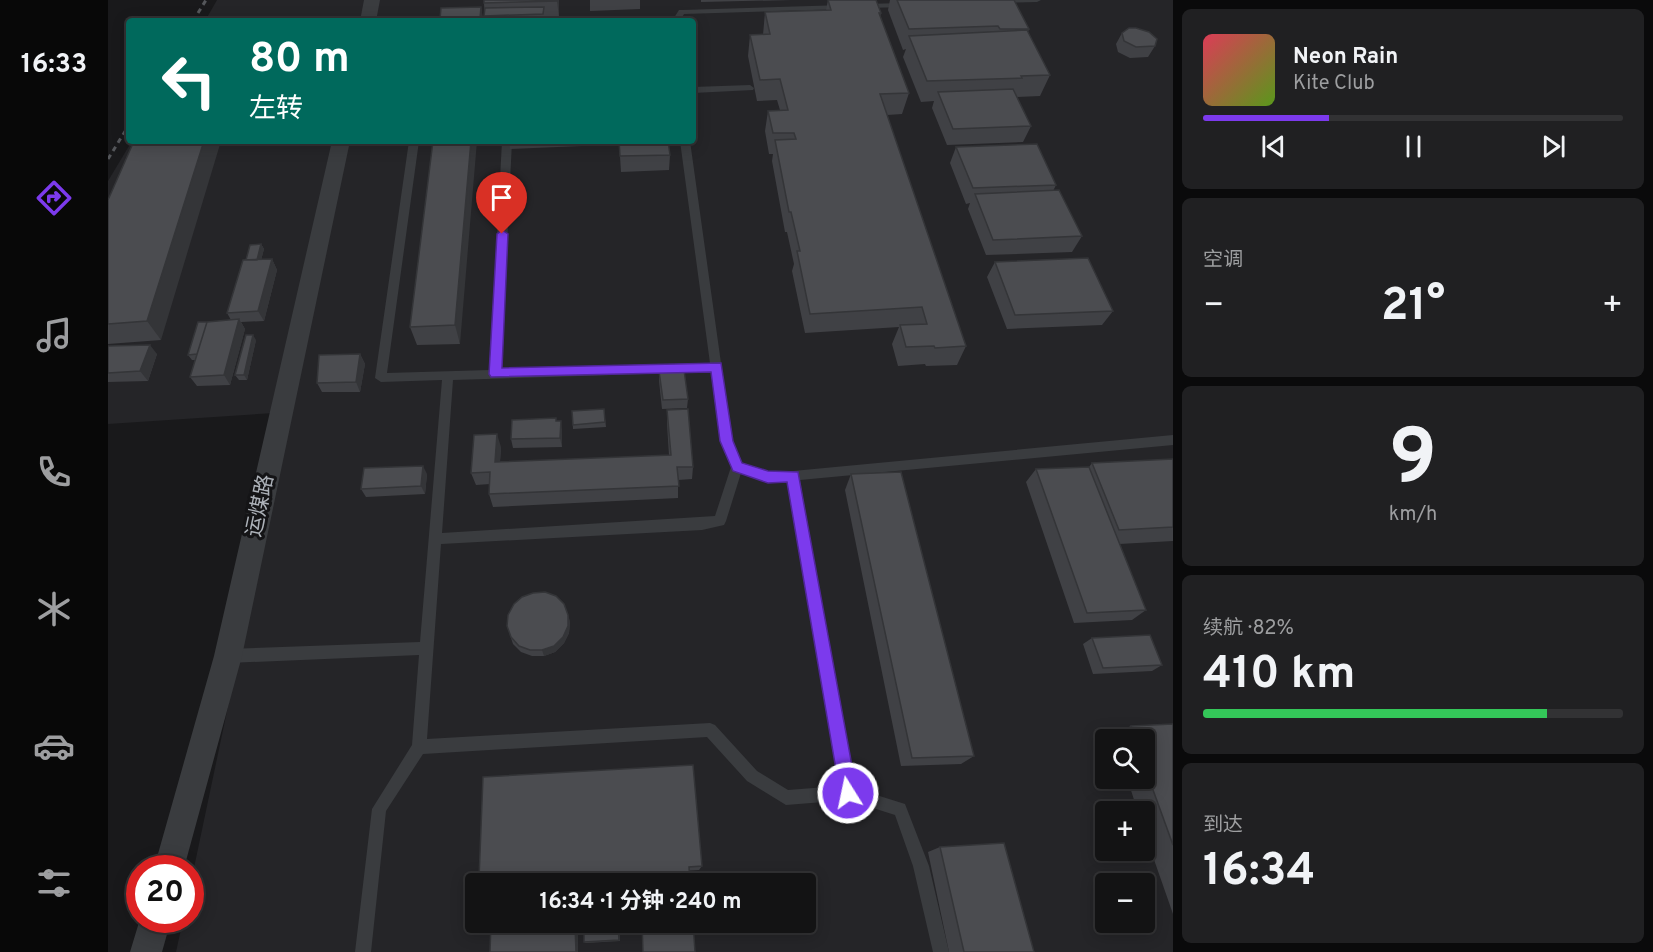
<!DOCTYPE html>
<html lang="zh">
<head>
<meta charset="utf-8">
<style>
  :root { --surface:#131314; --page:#202022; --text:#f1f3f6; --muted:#9d9ea0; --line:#323234; --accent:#7c3aed }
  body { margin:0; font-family:Overpass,"Noto Sans SC",sans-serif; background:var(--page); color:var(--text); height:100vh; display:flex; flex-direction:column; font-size:22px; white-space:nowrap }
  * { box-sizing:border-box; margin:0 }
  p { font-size:20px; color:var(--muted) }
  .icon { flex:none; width:33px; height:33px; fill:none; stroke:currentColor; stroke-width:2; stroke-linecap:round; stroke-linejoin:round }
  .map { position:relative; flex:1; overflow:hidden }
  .details { display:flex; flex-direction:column; gap:9px; padding:9px; background:#0a0a0b; width:480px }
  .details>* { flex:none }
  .guide { position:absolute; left:18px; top:18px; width:570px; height:126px; border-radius:6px; box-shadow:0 3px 15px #0003,0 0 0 2px var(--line); background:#00695c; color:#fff; overflow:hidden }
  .controls { position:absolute; left:987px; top:729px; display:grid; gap:12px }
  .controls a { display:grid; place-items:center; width:60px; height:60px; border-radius:6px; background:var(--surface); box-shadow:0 3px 15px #0003,0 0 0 2px var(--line); font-size:30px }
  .speed { position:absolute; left:18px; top:855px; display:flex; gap:12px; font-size:30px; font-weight:700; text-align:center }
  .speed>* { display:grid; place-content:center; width:78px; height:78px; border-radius:50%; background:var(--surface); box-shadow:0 3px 15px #0003,0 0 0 2px var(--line); line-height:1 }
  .speed .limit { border:9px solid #d22; background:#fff; color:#111 }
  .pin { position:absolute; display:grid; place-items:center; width:51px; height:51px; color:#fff; margin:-62px -26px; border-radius:50% 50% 50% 0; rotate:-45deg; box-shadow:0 0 6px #0007 }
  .pin .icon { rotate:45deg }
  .me { position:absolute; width:66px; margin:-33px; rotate:350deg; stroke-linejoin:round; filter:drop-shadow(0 0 4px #0008) }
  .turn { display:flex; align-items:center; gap:21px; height:126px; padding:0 24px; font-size:27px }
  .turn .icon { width:78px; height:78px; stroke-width:2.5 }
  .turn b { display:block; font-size:42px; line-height:51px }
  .big { font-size:45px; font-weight:700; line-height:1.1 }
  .details .card { flex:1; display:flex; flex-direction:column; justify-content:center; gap:9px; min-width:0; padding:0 21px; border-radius:9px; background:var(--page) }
  .details .dial { align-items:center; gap:0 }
  .dial b { font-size:78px; line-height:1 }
  .song { display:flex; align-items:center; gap:18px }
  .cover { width:72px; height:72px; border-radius:9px; background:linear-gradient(135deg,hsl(350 70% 55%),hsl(90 70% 35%)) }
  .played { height:6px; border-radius:3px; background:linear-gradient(90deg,var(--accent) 30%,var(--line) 30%) }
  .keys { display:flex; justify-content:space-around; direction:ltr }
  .heat { display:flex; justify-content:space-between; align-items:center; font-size:33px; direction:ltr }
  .charge { height:9px; border-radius:4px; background:linear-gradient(90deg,#34c759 82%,var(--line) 0) }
  .trip { position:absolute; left:357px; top:873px; width:351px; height:60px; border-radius:6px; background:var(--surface); box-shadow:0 3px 15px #0003,0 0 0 2px var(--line); font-weight:700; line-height:60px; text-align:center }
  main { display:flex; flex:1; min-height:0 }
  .tab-bar { display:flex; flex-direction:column; width:108px; justify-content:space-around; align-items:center; background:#080808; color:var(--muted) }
  .tab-bar .icon { width:42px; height:42px }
  .tab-bar .on { color:var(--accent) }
  .tab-bar b { font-size:27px; color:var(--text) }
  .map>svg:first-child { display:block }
  .built { fill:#252528; fill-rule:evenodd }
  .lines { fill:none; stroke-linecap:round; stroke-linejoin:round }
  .lane { fill:#3a3c3f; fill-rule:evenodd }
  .street { fill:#3a3c3f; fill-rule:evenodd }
  .rail { stroke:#54565a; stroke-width:3; stroke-dasharray:5 4.5; stroke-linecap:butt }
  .wall { fill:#404145 }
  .shaded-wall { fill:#343538 }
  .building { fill:#4b4c50; stroke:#343538; stroke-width:1.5 }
  .route { fill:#7c3aed; stroke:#51269a; stroke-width:1.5 }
  .labels { text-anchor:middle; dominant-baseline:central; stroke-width:6; stroke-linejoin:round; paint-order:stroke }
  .street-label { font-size:21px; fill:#adb2b9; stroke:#141416 }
</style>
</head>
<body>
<main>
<nav class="tab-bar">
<b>16:33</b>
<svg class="icon on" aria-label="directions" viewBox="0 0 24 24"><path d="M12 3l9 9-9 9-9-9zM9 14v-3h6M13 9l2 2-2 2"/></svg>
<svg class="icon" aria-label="music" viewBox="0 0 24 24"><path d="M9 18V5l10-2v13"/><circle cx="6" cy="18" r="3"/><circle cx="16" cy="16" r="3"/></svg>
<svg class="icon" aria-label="phone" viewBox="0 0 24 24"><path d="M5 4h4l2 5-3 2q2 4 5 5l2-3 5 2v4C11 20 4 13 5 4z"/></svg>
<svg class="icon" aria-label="climate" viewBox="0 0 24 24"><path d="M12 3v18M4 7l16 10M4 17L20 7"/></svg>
<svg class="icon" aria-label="car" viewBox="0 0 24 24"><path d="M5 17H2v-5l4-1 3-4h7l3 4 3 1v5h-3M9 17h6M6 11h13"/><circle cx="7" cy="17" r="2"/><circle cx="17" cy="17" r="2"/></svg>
<svg class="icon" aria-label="filters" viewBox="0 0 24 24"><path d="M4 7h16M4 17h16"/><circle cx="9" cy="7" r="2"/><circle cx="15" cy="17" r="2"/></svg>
</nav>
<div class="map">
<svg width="1065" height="952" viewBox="0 0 1065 952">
  <rect width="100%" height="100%" fill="#19191b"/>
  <path class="built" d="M109,0H1065V952H68L75,920H82L83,882L182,412L0,424V181L24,141H585V21H97ZM998,740H1036V778H998ZM998,812H1036V850H998ZM368,884H698V922H368ZM998,884H1036V922H998Z"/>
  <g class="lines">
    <path class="lane" d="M888,0H933L929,2L891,3H888Z
      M796,3H799V7L756,8L752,6L756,4Z
      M736,5H739V9L576,14L572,21H564L571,10H574Z
      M642,85L646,88L645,90L585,93V87Z
      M301,141H311L279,373L382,370L394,141H404L393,370L602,363L572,141H582L624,442L633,463L660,472L685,471L1065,435V445L692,480L746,788L797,804L821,866L841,952H825L805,866L787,815L740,800L678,805L639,781L599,737L315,754L278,811L263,952H247L264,809L304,745L311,655L120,663L115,661L113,656L115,651L120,649L312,642L334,380L273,382L267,378ZM603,372L612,442L623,467L607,516L334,533L345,380ZM633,473L660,482L680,481L731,786L680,790L649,771L607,725L602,723L319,739L333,544L594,530L616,525L618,521Z"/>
    <path class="street" d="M256,0H272L268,21H252Z
      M224,141H242L134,656L76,868H46L106,656Z
      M32,919L63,920L54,952H22Z"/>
    <path class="rail" d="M85,21L98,0
      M0,159L21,125"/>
  </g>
  <path class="wall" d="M451,0V17L437,18V21H377L376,3Z
    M482,0H532V9L482,11Z
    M593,0H684L593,2Z
    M720,0L773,13L772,17L801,93L794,114L779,115L858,346L849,365L818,366L817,364L790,366L784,344L791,327L697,333L684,271L686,264L679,232H677L664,161L665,154H661L657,131L660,111L672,110L669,100L649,101L640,56L642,35H655L657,12L718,10Z
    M782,0H906L921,29L920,32L942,75L932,96L909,97L923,126L915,142L839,145L824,108L826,101L813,102L795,57L798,49L795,50L780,10Z
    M373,7L375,21H332V19Z
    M1014,33L1047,46L1040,57L1022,58L1010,52L1008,44Z
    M325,141L352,344L309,345L302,327Z
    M401,141H498V145L402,149Z
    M511,141H560L562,155L561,170L513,172Z
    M848,147L948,185L945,191L974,236L964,252L878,255L860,209L862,203L858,204L842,163Z
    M0,200L53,340L0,344Z
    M153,244L156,249L153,260L164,259L169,270L156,321L133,322L137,329L122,385L89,386L82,377L87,360H84L80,355L123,320L119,313L138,260Z
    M887,262L1005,311L994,325L899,329L879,277Z
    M148,340L139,380H131L127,375Z
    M0,346L49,354L40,381L0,382Z
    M252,354L257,364L252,392H214L209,383Z
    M551,371L580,399L579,408L554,409L551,381Z
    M496,409L498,427L465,429L464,411Z
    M559,410L585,467L584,479L570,480V498L385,507L381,494L382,484L368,485L363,473L393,447L392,462L561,455L559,424Z
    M449,421L454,430V447L405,448L403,439Z
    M1065,459V541L1011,544L1038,610L1024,620L966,623L918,482L928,469L981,467L984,463Z
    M319,474L317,494L258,497L253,489Z
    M743,474L866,756L853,764L793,766L737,490Z
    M462,621L461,633L456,643L447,652L436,656H424L413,652L405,644L399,626Z
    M984,638L1054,665L1044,671L985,674L975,644Z
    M1065,724V914L1036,831V812H1030L1019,778H1036V740H1005L1004,735L1023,726Z
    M832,847L926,952H841L820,852Z
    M594,866L591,870L378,882L371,879Z
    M383,922H533L511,924L512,941L478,943L476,942V926H470V952H382Z"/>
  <path class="shaded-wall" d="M449,0H451V17L449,1Z
    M373,7L375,18V21H372V18Z
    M96,141H113L53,340L39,321Z
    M363,141H369L352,344L347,325Z
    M153,244L156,249L151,268L148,263Z
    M164,259L169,270L156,321L150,311Z
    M131,319L137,329L122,385L116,375Z
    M145,335L148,340L139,380L136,375Z
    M42,345L49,354L40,381L32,371Z
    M252,354L257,364L252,392L248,382Z
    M453,421L454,430V447L452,438Z
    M389,434L393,447L391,475L387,462Z
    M315,466L319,474L317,494L313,486Z
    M460,615L462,621L461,633L456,643L447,652L436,656L434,650Z
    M467,925L470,926V952H468Z"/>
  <path class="building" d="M376,0H449V1L376,3Z
    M720,0H768L773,13H771L801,93L772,94L858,346L827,348L826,346L798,347L792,325L819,324L814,307L702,314L689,251H692L683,212H681L667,140L688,139L686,133H665L660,111L680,110L672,79L652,80L642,35L662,34L657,12L723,10Z
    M789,0H906L921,29H892L890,26L801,29Z
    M373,7L372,18L332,19L333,8Z
    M436,7L435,14L376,16L377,8Z
    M544,20V21H494Z
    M1021,28H1028L1041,32L1049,39L1047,46L1028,47L1016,41L1014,33Z
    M919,30L942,75L913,76L914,78L819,81L801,36Z
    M905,89L923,126L845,129L830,92Z
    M26,141H96L39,321L0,324V200Z
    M325,141H363L347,325L302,327Z
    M511,141H560L562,155L512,156Z
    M929,144L948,185L865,188L848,147Z
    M951,190L974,236L885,240L867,194Z
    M153,244L149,260H138L142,245Z
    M980,258L1005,311L907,315L887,262Z
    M164,259L150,311L119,313L135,260Z
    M131,319L116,375L82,377L99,322Z
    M90,322H100H99L89,354L80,355Z
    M138,335H145L136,375H127Z
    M42,345L32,371L0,373V346Z
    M252,354L248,382L209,383L211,355Z
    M576,370L580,399L555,400L551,371Z
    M496,409L497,422L465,425L464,411Z
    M580,409L585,467H569L571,486L381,494L382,472L363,473L366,435L389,434L387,462L563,455L559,410Z
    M448,418V421H453L452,438L403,439L404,420Z
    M1065,459V527L1011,530L984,463Z
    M315,466L313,486L253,489L256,468Z
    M981,467L1038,610L979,613L928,469Z
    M793,472L866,756L804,758L743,474Z
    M437,592L448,596L456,604L460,615V626L455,637L446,646L434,650H422L411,646L403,637L399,626L400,615L406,604L414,597L425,593Z
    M1042,635L1054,665L995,668L984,638Z
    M1065,724V845L1036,765V740H1028L1023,726Z
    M585,765L594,866L581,867L582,884H385V878L371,879L375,777Z
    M896,843L926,952H856L832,847Z
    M383,922H512L510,923L511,940L476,942V924L467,925L468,952H382Z
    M534,922H585L587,952H535Z"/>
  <path class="route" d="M394,230L400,234L394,368L613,363L625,441L634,463L660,471L690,472L749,793L746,799L740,802L734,799L732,793L679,482L660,483L625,471L612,441L603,372L383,377L381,374L389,234Z"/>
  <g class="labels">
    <g class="street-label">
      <text transform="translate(153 506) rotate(-78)">运煤路</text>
    </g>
  </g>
</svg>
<div class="controls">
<a><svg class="icon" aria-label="search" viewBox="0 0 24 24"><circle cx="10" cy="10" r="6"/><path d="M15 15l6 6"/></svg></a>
<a>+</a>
<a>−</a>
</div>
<div class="speed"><div class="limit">20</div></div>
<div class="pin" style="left:394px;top:234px;background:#d93025"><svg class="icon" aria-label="arrive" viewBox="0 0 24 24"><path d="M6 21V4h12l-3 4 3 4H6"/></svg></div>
<svg class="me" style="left:740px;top:793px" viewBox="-20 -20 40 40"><circle r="17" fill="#7c3aed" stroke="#fff" stroke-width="3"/><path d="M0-11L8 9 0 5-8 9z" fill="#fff"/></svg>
<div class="trip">16:34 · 1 分钟 · 240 m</div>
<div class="guide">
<div class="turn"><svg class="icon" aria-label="left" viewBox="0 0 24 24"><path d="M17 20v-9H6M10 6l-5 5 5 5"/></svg><div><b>80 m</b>左转</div></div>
</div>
</div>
<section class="details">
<div class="card">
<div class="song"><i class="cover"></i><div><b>Neon Rain</b><p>Kite Club</p></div></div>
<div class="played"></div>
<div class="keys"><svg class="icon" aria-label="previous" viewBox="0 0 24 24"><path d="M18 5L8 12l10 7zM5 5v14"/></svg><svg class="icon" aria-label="pause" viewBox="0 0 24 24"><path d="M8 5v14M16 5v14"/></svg><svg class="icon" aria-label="next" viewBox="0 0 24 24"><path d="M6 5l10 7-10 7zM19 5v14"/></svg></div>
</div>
<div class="card"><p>空调</p>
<div class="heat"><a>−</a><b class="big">21°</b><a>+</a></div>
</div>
<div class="card dial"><b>9</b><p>km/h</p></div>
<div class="card"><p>续航 · 82%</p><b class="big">410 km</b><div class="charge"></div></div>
<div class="card"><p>到达</p><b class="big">16:34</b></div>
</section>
</main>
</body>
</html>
